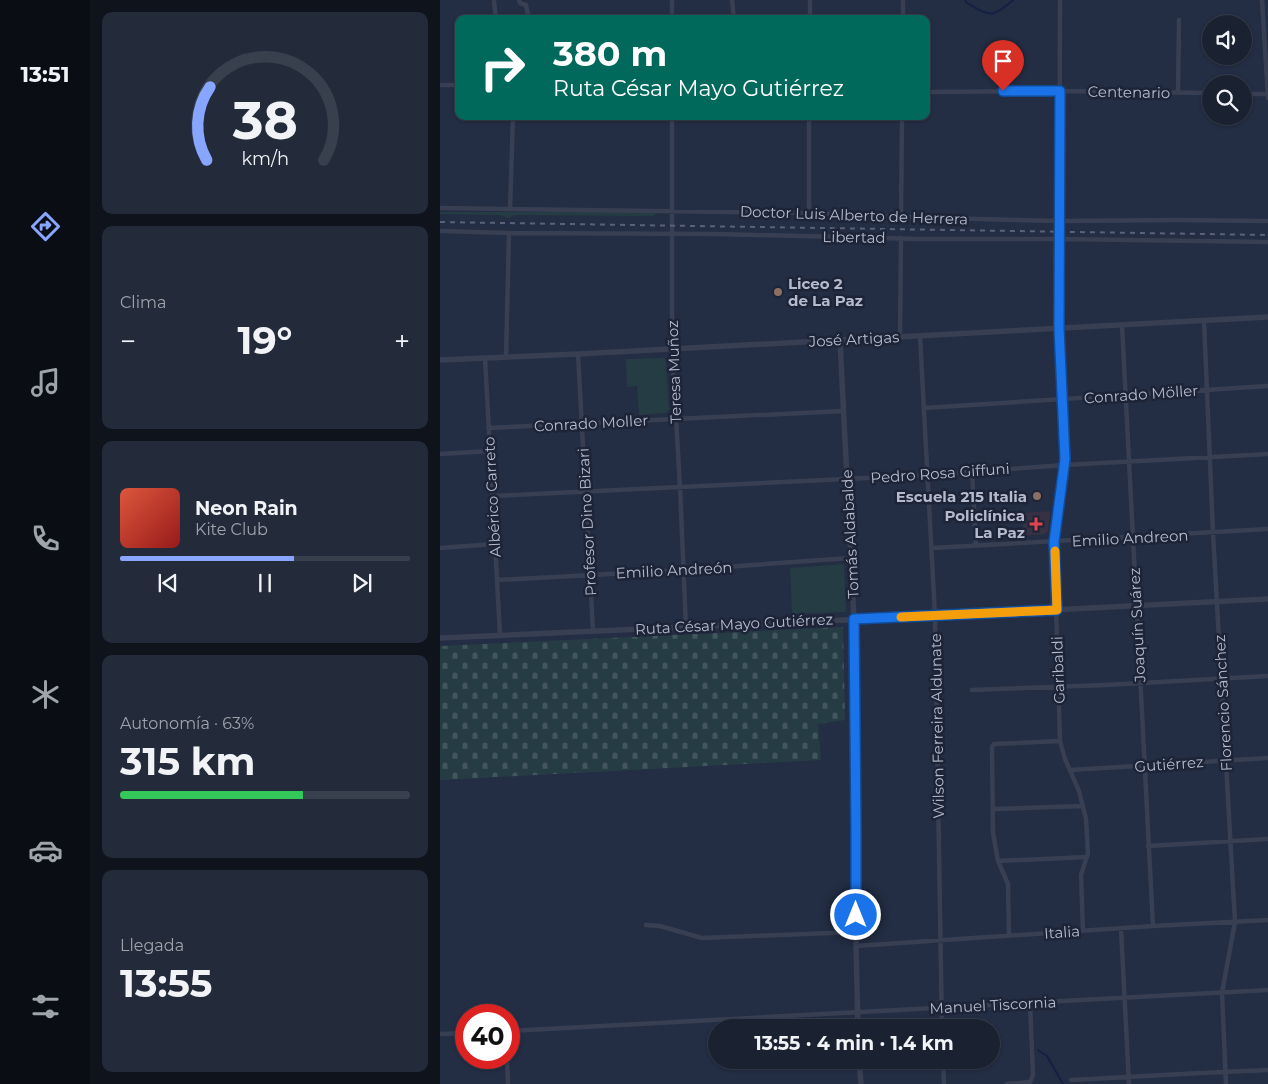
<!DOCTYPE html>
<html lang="es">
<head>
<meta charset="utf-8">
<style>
  :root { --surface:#1a2232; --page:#232a3a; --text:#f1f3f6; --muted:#9fa4ac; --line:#383f4d; --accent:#88a5ff }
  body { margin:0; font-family:Montserrat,sans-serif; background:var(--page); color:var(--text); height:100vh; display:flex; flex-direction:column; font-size:19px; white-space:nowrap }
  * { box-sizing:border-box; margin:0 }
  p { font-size:16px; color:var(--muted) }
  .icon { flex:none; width:28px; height:28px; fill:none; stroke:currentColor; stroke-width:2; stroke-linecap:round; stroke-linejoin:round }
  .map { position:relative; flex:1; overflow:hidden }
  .side { display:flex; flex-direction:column; gap:12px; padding:12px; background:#0e131c; width:350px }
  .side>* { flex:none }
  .hud { position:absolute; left:15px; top:15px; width:475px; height:105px; border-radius:10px; box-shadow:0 1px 4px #0004,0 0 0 1px var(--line); background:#00695c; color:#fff; overflow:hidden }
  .tools { position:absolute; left:762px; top:15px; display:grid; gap:10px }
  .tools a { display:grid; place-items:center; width:50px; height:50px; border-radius:50%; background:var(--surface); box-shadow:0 1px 4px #0004,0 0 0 1px var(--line); font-size:25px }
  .speed { position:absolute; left:15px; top:1004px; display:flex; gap:10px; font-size:25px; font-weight:700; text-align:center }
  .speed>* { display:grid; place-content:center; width:65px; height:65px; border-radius:50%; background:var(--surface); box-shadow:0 1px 4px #0004,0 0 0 1px var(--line); line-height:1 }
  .speed .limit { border:8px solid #d22; background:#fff; color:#111 }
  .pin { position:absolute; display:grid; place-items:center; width:42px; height:42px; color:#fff; margin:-51px -21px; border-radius:50% 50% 50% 0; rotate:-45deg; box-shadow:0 0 5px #0007 }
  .pin .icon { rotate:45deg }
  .me { position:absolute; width:55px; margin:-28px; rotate:0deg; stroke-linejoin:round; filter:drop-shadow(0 0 4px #0008) }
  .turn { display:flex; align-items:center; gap:18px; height:105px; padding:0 15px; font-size:22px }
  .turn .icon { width:65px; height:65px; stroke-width:2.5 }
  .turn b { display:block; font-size:35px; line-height:42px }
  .big { font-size:38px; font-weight:700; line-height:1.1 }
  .side .card { flex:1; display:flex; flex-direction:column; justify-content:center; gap:8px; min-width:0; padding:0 18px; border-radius:10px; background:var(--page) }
  .side .dial { align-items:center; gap:0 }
  .dial svg { height:130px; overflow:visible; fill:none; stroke:var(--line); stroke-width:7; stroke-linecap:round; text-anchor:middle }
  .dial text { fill:var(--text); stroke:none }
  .song { display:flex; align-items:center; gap:15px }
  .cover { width:60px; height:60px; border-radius:8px; background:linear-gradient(135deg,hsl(10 70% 55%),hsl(0 70% 35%)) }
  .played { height:5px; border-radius:2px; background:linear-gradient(90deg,var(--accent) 60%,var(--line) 60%) }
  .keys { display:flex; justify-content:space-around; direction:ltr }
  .heat { display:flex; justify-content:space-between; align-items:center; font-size:28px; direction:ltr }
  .charge { height:8px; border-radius:4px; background:linear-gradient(90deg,#34c759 63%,var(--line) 0) }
  .trip { position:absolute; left:268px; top:1019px; width:292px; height:50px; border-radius:25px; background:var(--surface); box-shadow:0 1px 4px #0004,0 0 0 1px var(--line); font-weight:700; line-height:50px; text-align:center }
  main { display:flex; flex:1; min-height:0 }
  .dock { display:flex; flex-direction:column; width:90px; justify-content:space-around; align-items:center; background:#0a0e14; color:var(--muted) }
  .dock .icon { width:35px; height:35px }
  .dock .on { color:var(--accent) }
  .dock b { font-size:22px; color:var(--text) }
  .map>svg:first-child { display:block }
  .medical { fill:#363143 }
  .green { fill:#263c44 }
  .cemetery { fill:url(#cemetery-stones) }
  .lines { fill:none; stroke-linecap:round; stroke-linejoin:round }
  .stream { stroke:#152143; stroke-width:2 }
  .minor { stroke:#383f53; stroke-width:4.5 }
  .tertiary { stroke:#383f53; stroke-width:5.5 }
  .rail { stroke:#5a627a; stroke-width:2; stroke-dasharray:5 5; stroke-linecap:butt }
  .route-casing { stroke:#114b97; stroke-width:12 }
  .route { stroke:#1a73e8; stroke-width:9 }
  .slow { stroke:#f59e0b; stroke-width:9 }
  .education-dot { fill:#8d6e63; stroke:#1d2438; stroke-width:2 }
  .health-dot { fill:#e0444e; stroke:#1d2438; stroke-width:2 }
  .labels { text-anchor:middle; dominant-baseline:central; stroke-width:5; stroke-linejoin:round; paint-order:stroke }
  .street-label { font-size:15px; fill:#b5bbcd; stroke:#1d2438 }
  .poi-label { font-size:15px; font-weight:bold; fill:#b5bbcd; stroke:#1d2438; text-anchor:end }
</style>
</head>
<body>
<main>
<nav class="dock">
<b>13:51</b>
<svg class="icon on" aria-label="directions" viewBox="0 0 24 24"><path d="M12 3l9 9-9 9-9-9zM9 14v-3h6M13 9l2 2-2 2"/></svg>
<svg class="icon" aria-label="music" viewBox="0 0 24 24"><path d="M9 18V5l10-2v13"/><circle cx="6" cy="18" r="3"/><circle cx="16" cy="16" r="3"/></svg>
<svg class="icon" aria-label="phone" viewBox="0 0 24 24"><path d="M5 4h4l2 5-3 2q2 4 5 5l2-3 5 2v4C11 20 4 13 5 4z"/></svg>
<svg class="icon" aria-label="climate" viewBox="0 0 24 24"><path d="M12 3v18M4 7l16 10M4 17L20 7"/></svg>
<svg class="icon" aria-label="car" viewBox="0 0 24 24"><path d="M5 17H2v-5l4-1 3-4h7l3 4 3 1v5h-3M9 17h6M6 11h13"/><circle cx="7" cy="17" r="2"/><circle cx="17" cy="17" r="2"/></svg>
<svg class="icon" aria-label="filters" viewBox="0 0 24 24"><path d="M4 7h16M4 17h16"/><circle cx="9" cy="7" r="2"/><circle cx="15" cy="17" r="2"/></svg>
</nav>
<section class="side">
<div class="card dial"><svg viewBox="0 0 100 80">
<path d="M14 69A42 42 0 1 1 86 69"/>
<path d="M14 69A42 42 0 0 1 16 24" stroke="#88a5ff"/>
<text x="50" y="56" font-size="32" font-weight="700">38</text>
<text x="50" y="72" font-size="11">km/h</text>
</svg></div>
<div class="card"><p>Clima</p>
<div class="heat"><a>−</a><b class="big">19°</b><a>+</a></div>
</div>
<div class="card">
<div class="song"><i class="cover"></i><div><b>Neon Rain</b><p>Kite Club</p></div></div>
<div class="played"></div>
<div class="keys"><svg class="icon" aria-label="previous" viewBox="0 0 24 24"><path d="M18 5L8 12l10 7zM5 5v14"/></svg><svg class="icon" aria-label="pause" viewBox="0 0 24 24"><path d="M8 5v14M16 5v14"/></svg><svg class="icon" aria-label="next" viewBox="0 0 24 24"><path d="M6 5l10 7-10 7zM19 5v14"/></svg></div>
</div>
<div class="card"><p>Autonomía · 63%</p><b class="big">315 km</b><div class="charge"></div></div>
<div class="card"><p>Llegada</p><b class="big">13:55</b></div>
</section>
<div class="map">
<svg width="828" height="1084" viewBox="0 0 828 1084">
  <defs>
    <pattern id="cemetery-stones" width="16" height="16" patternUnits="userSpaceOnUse" patternTransform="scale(1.25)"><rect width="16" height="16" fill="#263c44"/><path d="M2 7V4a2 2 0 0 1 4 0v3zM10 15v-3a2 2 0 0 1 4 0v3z" fill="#43565e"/></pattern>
  </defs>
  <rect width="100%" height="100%" fill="#232d43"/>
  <path class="medical" d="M611,511L608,531L605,534L583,536L582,513Z"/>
  <path class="green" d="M0,212H215L216,214L214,216H208L75,215L68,218L60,215L0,214Z
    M224,358L226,360L229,410L226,413L199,415L197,386L187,387L186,359Z
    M404,564L406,612L352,614L350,568Z"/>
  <path class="cemetery" d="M403,627L405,720L378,724L381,760L0,780V646Z"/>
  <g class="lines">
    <path class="stream" d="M525,0L527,3C550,16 552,19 573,0
      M598,1050L607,1056L623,1084"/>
    <path class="minor" d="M79,0L80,3L86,5L89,19
      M232,0V19
      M292,0L294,19
      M620,0L619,328L625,459L614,542L620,741L625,759L639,791L646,819L648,853L641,875L643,931
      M822,0L828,98
      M54,2L56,19
      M370,19V0
      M463,19V0
      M0,85H19
      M486,92L620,91L771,93
      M738,93L739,20
      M804,94H828
      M232,116V349L240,487L246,627
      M0,208L369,213L461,217L619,221L738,220L828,221
      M70,209L73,116
      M369,213V116
      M461,217L462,116
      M0,231L69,233L277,234L478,239H619L828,242
      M764,321L773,533L795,922L782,993L786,1084
      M682,325L713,926
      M480,336L495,616L502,1028
      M460,337L461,238
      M138,354L153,631
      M66,357L69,233
      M45,358L60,635
      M484,408L828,386
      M48,428L404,411
      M0,454L50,451
      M532,472L536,546
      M52,496L489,475L625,465L828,454
      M0,548L54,544
      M492,548L828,529
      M57,580L244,570L410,558
      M532,690L665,685L828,676
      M630,770L828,758
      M553,809L643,806
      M708,846L828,839
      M558,861L647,857
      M206,925L220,926L262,938L416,932
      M681,929L689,1084
      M569,935L568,884L558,861L553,833L552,747L554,744L620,741
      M416,946L713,926L828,920
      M69,1031L828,990
      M0,1034L26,1033
      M67,1058L68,1084
      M503,1060L504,1084
      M631,1080L761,1073L828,1070
      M567,1084L590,1082L593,1075L590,1003"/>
    <path class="tertiary" d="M400,340L414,619L417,831L416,946L418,1028
      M0,360L138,354L828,317
      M0,638L495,616L828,599
      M419,1060L421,1084"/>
    <path class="rail" d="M0,222L828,235"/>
  </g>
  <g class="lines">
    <g class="route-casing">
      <path id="route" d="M416,915V831L414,619L617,610L614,542L625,459L619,328L620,91H563"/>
    </g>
    <use href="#route" class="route"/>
    <path class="slow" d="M461,617L617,610L615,551"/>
  </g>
  <g class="education-dot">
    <circle cx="338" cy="292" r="5"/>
    <circle cx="597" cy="496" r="5"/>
  </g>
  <path class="health-dot" d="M593.5 516.5h5v5h5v5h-5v5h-5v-5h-5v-5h5z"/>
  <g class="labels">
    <g class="street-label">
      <text transform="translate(689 92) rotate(1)">Centenario</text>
      <text transform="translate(414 215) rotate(2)">Doctor Luis Alberto de Herrera</text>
      <text transform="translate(414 237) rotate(1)">Libertad</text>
      <text transform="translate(414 339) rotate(-3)">José Artigas</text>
      <text transform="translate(234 372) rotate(-92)">Teresa Muñoz</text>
      <text transform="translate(701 394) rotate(-4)">Conrado Möller</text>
      <text transform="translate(151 423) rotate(-3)">Conrado Moller</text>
      <text transform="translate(500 473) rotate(-4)">Pedro Rosa Giffuni</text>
      <text transform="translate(52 497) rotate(-93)">Albérico Carreto</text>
      <text transform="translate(147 522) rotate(-93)">Profesor Dino Bizari</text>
      <text transform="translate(410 534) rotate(-93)">Tomás Aldabalde</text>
      <text transform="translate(690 538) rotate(-3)">Emilio Andreon</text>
      <text transform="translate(234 570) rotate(-3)">Emilio Andreón</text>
      <text transform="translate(294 624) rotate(-3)">Ruta César Mayo Gutiérrez</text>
      <text transform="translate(697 625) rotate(-93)">Joaquín Suárez</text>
      <text transform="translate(618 670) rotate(-92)">Garibaldi</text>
      <text transform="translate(783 703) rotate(-93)">Florencio Sánchez</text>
      <text transform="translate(497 726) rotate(-91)">Wilson Ferreira Aldunate</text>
      <text transform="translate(729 764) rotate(-4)">Gutiérrez</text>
      <text transform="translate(622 932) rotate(-4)">Italia</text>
      <text transform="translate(553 1005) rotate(-3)">Manuel Tiscornia</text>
    </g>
    <g class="poi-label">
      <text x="348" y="283" text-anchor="start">Liceo 2<tspan x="348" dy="17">de La Paz</tspan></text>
      <text x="587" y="496">Escuela 215 Italia</text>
      <text x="585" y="515">Policlínica<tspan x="585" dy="17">La Paz</tspan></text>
    </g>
  </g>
</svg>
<div class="tools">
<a><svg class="icon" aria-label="sound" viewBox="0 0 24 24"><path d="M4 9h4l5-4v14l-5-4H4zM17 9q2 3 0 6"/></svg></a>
<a><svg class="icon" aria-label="search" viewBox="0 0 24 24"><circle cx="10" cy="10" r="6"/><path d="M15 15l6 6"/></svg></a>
</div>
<div class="speed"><div class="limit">40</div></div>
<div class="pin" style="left:563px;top:91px;background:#d93025"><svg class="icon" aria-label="arrive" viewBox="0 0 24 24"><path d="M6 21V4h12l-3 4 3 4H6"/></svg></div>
<svg class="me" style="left:416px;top:915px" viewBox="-20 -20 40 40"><circle r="17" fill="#1a73e8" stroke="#fff" stroke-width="3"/><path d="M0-11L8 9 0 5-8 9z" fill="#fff"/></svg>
<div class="trip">13:55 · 4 min · 1.4 km</div>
<div class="hud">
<div class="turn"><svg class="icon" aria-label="right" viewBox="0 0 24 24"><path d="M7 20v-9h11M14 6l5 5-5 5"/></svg><div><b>380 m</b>Ruta César Mayo Gutiérrez</div></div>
</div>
</div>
</main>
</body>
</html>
